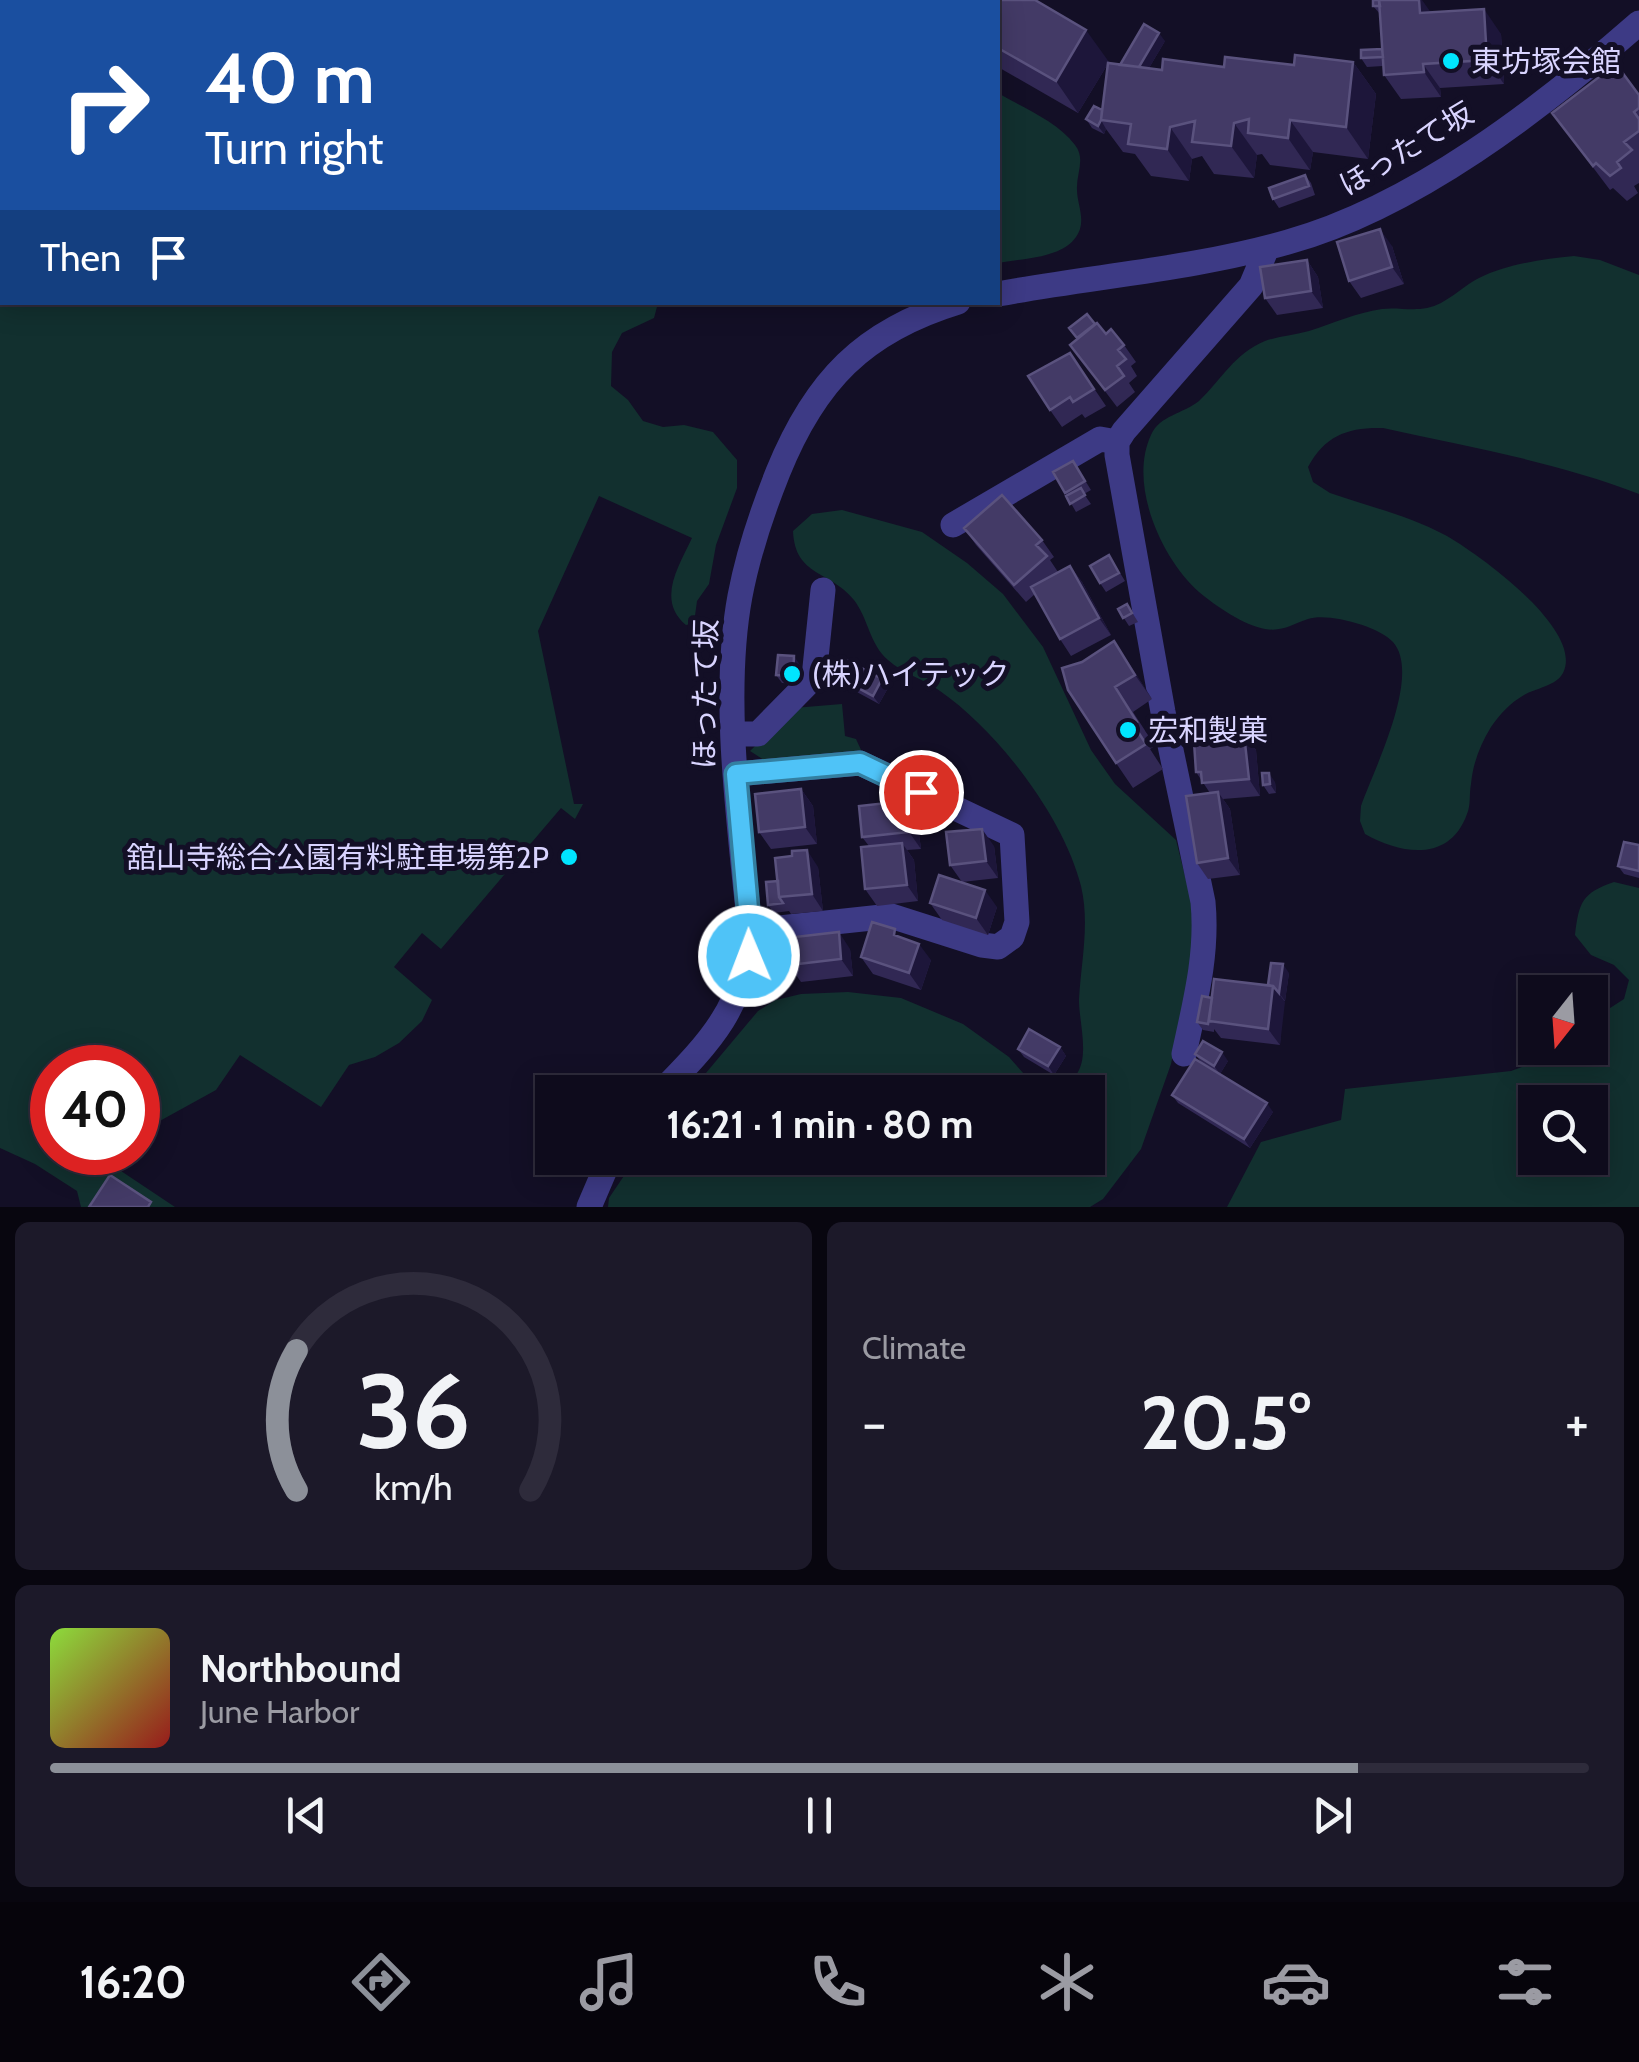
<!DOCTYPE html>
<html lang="en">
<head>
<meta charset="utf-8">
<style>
  :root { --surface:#0e0b1c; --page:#1c1929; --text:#f1f3f6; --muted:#9b9ba3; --line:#2e2b3b; --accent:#8c9099 }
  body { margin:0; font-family:Cabin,"Noto Sans JP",sans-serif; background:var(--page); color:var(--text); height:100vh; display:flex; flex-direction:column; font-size:38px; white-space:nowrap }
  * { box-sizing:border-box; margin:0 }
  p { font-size:32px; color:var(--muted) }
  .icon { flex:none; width:55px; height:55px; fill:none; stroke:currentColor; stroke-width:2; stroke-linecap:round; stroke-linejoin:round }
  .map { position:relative; height:1207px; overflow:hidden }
  .sheet { display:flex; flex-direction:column; gap:15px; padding:15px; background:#08060f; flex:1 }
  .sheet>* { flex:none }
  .banner { position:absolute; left:0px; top:0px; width:1000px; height:305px; box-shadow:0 5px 25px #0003,0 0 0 2px var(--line); background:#1a4fa0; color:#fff; overflow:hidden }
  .needle { width:65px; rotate:197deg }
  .tools { position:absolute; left:1518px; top:975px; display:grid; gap:20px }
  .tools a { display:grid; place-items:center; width:90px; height:90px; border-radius:0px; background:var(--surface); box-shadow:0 5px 25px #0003,0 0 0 2px var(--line); font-size:50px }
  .speed { position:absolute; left:30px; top:1045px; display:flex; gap:20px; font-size:50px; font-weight:700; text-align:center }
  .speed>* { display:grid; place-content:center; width:130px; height:130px; border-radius:50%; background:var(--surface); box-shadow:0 5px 25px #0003,0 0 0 2px var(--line); line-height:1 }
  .speed .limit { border:15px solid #d22; background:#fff; color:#111 }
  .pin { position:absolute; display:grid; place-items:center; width:85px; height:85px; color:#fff; margin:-42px; border:5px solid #fff; border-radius:50%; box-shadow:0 2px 10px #0007 }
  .me { position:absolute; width:110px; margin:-55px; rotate:359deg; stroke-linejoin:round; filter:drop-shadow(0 0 8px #0008) }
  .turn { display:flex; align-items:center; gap:35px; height:210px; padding:0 40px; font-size:45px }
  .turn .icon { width:130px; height:130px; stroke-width:2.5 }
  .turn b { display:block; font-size:70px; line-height:85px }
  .then { display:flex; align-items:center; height:95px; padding:0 40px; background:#0003; gap:20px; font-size:38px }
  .big { font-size:75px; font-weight:700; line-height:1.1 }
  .sheet .card { flex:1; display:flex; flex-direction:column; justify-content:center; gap:15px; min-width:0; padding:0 35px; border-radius:15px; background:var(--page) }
  .sheet .dial { align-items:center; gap:0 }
  .dial svg { height:260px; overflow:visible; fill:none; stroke:var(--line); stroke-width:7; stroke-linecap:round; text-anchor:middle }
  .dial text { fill:var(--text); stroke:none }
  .song { display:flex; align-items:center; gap:30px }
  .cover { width:120px; height:120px; border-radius:15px; background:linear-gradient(135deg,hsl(90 70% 55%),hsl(0 70% 35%)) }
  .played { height:10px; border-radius:5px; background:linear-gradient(90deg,var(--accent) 85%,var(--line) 85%) }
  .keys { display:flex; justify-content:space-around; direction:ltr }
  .heat { display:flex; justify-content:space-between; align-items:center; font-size:55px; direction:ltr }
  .sheet .tiles { flex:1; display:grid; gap:15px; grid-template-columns:1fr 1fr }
  .card:last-child { grid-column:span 2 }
  .trip { position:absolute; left:535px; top:1075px; width:570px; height:100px; border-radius:0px; background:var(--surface); box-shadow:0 5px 25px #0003,0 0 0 2px var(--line); font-weight:700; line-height:100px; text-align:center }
  .menu { display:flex; height:160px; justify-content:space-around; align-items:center; background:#06040b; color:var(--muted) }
  .menu .icon { width:70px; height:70px }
  .menu .current { color:var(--accent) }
  .menu b { font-size:45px; color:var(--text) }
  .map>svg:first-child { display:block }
  .green { fill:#12302f; fill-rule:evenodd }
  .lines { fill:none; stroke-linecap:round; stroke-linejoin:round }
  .minor { stroke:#3d3a85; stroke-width:25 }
  .wall { fill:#312854 }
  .shaded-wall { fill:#1d163a }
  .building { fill:#433a66; stroke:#5a527e; stroke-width:2.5 }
  .route-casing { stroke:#337fa1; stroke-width:25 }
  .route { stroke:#4fc3f7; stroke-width:18 }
  .poi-dot { fill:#00e5ff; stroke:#130f26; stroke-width:4 }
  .labels { text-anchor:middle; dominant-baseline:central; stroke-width:10; stroke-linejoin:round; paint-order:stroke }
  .poi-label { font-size:30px; fill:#d9d4ff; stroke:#130f26; text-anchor:start }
  .street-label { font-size:30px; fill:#d9d4ff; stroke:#130f26 }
</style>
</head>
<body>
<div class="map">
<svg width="1639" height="1207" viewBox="0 0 1639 1207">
  <rect width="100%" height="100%" fill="#130f26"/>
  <path class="green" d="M0,0L386,2H2V302L658,303L654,318L622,333L612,352L611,386L628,400L643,421L663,427L684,425L713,432L737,460V488L716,545L709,584L697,601L694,623L686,625C656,600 679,566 692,538L599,496L538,631L574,804H583L575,819L561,808L441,949L422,933L394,967L432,1000L422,1021L399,1043L375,1057L349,1065L321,1107L240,1055L216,1090L147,1128L138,1121V1068H52V1152L94,1153L175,1207H81L77,1191L35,1164L0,1148Z
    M998,93C1023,108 1057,121 1075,145C1086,159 1076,174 1077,190C1077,202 1084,216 1080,229C1070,259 1023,258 998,263Z
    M1574,256L1600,260L1639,275V494C1557,462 1469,447 1383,428C1349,427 1325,435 1308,467L1313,482L1330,493C1367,506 1410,516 1445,535C1476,552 1585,630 1563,673C1556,686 1536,688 1524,695C1510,703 1500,714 1491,727C1480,745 1473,763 1471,784C1469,794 1471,805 1467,814C1450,862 1402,855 1365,834L1360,821L1361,806C1374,769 1422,675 1393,642C1379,626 1327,612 1308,619C1292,624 1283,632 1265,629C1243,625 1216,606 1199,592C1161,558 1128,484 1151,435C1160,415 1183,414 1199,401C1221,380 1235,353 1265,341C1279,336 1295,335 1309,331C1334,323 1356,313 1382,309C1396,307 1412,311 1427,308C1447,304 1461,287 1479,278C1507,264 1544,259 1574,256Z
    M842,510L922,532L967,563L1003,594L1043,647L1091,750L1115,784L1176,840L1192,904V958L1171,1064L1141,1149L1103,1199L1090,1207H608L609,1198L636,1158H1088V1092H690L758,1011L776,1000L801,994L848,992L901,998L963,1024L1009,1057L1032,1083L1057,1088C1062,1084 1072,1080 1076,1075C1090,1057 1079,1022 1079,1000C1081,962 1090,924 1081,886C1064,818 998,731 940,691C924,679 903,674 888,660C870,645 868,618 854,600C830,570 795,577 793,531L812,514Z
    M842,704L845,736L856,739L862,752L764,760L750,751L794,708Z
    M1614,882L1639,888V1207H1227L1261,1142L1341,1120L1345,1089L1511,1071L1533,1063L1555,1048H1590V1021L1624,999L1629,980L1614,965L1591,955L1575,935C1579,902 1582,893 1614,882ZM1535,1102H1590V1158H1535Z"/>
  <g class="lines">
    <path class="minor" d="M998,294C1094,276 1194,269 1288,242C1414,207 1542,108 1639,23
      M953,525L1100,439L1117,442
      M735,734H758L814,677L823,590
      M736,774L860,763L1012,835L1017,922L1012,937L998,947L982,945L891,916L750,931
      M1184,1054C1195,1003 1208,954 1203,902L1163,712L1117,455V442L1124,431L1251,286L1267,248
      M661,1092C711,1041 745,1006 750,931C740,827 721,698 740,596C748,554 762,512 778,472C815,381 863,331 958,302
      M589,1207L610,1158"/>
  </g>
  <path class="wall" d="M816,0H860L859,2H821Z
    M887,0H1035L1109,62L1078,113L998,67V2H889Z
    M1373,0L1430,13L1501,34L1504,84L1440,88L1441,97L1401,99L1384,75L1383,66L1367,67L1361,58L1382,49L1380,14L1373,6Z
    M1165,41L1149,68L1162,70L1353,62L1376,94L1368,159L1313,152L1310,170L1270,165L1262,154L1257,155L1254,178L1214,174L1202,156L1192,159L1189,181L1151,176L1135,154L1123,152L1106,129L1104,134L1092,128L1086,119L1102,110L1120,65Z
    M1639,95V183L1634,186L1638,193L1627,201L1613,188L1610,190L1552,113Z
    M1305,175L1311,183L1315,195L1279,208L1273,199Z
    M1392,246L1404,284L1361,298L1349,281Z
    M1307,260L1318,277L1323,308L1277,315L1265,298Z
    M1096,325L1106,334L1124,345L1136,362L1131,366L1137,376L1129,383L1135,392L1117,407L1070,345L1077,339L1069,328Z
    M1070,353L1106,406L1085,418L1082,414L1062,427L1050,410Z
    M1073,461L1091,490L1084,494L1091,504L1076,512L1053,472Z
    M964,528L1042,540L1054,557L1050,560L1058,572L1070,566L1082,582L1111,635L1071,656L1060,639L1035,594L1026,602L976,545Z
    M1109,555L1125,581L1106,592L1100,583Z
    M1127,604L1138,622L1129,626L1118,609Z
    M1114,641L1152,699L1133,712L1155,746L1150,749L1163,769L1133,788L1116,763Z
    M800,665L799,684L782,683L776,675Z
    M836,676L882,679L888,688L879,704L842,684Z
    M1244,734L1256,750L1260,796L1223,799L1230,809L1240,875L1208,879L1197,863L1210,793L1196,772Z
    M1275,782L1276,793L1269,794L1263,785Z
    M801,789L813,806L817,844L771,849L759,832Z
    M917,818L921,849L907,850L914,860L918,901L877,906L865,889L869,846L862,837Z
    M1639,845V878L1624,874L1618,866Z
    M994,846L998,878L962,882L950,865Z
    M818,867L823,911L791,914L789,911L774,913L768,905L778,881Z
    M930,903L997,907L988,935L942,920Z
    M850,949L853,976L801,982L789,965Z
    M861,957L931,960L921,990L873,974Z
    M1289,973L1285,1001H1283L1280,1045L1221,1038L1214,1029V1032L1203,1030L1197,1022L1212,998L1268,985Z
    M1060,1047L1066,1056L1054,1075L1024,1057L1018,1049Z
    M1195,1054L1228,1061L1220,1074L1273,1112L1250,1148L1178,1103L1172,1095L1201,1062Z"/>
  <path class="shaded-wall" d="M841,0H860L859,2H842Z
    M1419,0H1422L1437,21L1420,13Z
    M1484,9L1501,34L1504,84L1487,60Z
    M1086,30L1109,62L1078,113L1056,81Z
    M1159,33L1165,41L1139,85L1133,77Z
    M1353,62L1376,94L1368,159L1346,127Z
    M1423,64L1440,88L1441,97L1424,72Z
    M1105,112L1101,120L1106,129L1104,134L1098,126Z
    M1290,120L1313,152L1310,170L1288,138Z
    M1234,123L1257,155L1254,178L1231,146Z
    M1170,127L1192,159L1189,181L1167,149Z
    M1380,229L1392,246L1404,284L1392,267Z
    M1307,260L1318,277L1323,308L1311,291Z
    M1070,566L1082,582L1111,635L1099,618Z
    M1114,641L1131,666L1152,699L1135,675Z
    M794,656L800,665L799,684L793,676Z
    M882,679L888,688L879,704L873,696Z
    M1244,734L1256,750L1260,796L1249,779Z
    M1269,773L1275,782L1276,793L1270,784Z
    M801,789L813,806L817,844L805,827Z
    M1218,792L1230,809L1240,875L1228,858Z
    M906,801L917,818L921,849L909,832Z
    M982,829L994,846L998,878L986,861Z
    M902,843L914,860L918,901L907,885Z
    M807,850L818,867L823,911L812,894Z
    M985,890L997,907L988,935L976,918Z
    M839,932L850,949L853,976L841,959Z
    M919,944L931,960L921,990L909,973Z
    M1283,964L1289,973L1285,1001L1279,993Z
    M1273,986L1285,1002L1280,1045L1268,1029Z
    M1060,1047L1066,1056L1054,1075L1048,1066Z
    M1222,1052L1228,1061L1220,1074L1214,1066Z
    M1267,1103L1273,1112L1250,1148L1244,1139Z"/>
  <path class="building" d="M414,0H465L464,2H419Z
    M916,0H1035L1086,30L1056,81L998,48V2H920Z
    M1373,0H1379L1380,6H1373Z
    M1379,0H1419L1420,13L1484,9L1487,60L1423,64L1424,72L1384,75Z
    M1144,24L1159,33L1139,67L1120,65Z
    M1382,49L1383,57L1361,58V50Z
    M1295,55L1353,62L1346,127L1290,120L1288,138L1248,133L1249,119L1234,123L1231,146L1192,142L1195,121L1170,127L1167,149L1128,144L1131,124L1101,120L1108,63L1162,70L1163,59L1224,67L1225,57L1294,65Z
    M1616,64L1639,95V108L1634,112L1639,119V131L1624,142L1632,150L1617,162L1621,168L1610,176L1596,163L1593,166L1552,113Z
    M1094,106L1102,110L1101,120L1098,126L1086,119Z
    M1305,175L1309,186L1273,199L1269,188Z
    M1380,229L1392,267L1349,281L1337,242Z
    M1307,260L1311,291L1265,298L1260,267Z
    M1087,314L1095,324L1077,338L1069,328Z
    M1097,323L1106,334L1111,329L1124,345L1118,350L1126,359L1117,366L1124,376L1105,390L1070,345Z
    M1070,353L1094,389L1073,402L1070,397L1050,410L1028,376Z
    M1073,461L1085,481L1065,493L1053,472Z
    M1081,488L1085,495L1070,504L1066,496Z
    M1002,495L1042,540L1036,545L1047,556L1014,585L964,528Z
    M1109,555L1119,573L1100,583L1090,566Z
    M1070,566L1099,618L1060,639L1031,587Z
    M1127,604L1132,613L1123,618L1118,609Z
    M1114,641L1135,675L1115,687L1137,722L1133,724L1146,744L1116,763L1068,690L1062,668L1082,662Z
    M778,655L794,656L793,676L776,675Z
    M845,659L882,679L873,696L836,676Z
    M1244,734L1249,779L1202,783L1201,772H1196L1194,742Z
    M1262,773H1269L1270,784L1263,785Z
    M801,789L805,827L759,832L755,794Z
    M1218,792L1228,858L1197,863L1186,796Z
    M906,801L909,832L862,837L859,806Z
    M982,829L986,861L950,865L946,832Z
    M1624,842L1639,845V871L1618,866Z
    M902,843L907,885L865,889L861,847Z
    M807,850L812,894L779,897L775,858L792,856V851Z
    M939,875L985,890L976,918L930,903Z
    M778,881L779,897L783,903L768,905L766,882Z
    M872,922L895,929L894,935L919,944L909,973L861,957Z
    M839,932L841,959L789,965L786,938Z
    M1271,963L1283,964L1279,993L1273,986L1268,985Z
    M1214,979L1273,986L1268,1029L1209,1021Z
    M1202,996L1212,998L1208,1024L1197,1022Z
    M1029,1029L1060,1047L1048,1066L1018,1049Z
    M1203,1041L1222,1052L1214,1066L1195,1054Z
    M1195,1059L1267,1103L1244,1139L1172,1095Z
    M110,1175L151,1202L148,1207H89Z"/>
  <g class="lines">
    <g class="route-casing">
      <path id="route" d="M749,956L750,931L736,774L860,763L921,792"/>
    </g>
    <use href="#route" class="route"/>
  </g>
  <g class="poi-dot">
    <circle cx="1451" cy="61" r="10"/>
    <circle cx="792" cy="674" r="10"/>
    <circle cx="1128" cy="730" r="10"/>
    <circle cx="569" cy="857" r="10"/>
  </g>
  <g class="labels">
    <g class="poi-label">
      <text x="1471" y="61">東坊塚会館</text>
      <text x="812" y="674">(株)ハイテック</text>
      <text x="1148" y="730">宏和製菓</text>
      <text x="549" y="857" text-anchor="end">舘山寺総合公園有料駐車場第2P</text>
    </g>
    <g class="street-label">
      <text transform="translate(1406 149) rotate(-31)">ほったて坂</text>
      <text transform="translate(705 694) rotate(-89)">ほったて坂</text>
    </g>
  </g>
</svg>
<div class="tools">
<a><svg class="needle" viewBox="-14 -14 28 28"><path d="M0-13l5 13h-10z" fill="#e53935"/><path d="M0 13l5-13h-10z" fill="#9b9ba3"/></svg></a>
<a><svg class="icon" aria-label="search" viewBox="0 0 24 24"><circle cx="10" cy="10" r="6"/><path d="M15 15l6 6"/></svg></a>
</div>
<div class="speed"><div class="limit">40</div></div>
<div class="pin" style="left:921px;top:792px;background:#d93025"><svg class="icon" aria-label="arrive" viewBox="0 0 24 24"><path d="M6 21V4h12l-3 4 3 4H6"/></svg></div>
<svg class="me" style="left:749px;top:956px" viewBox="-20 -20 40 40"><circle r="17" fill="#4fc3f7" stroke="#fff" stroke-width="3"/><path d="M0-11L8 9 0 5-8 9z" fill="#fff"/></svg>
<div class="trip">16:21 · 1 min · 80 m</div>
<div class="banner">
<div class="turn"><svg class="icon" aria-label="right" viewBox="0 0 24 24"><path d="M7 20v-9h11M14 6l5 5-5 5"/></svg><div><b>40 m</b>Turn right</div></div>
<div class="then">Then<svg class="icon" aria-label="arrive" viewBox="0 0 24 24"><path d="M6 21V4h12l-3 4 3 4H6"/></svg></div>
</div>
</div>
<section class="sheet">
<div class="tiles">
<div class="card dial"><svg viewBox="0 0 100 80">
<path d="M14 69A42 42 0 1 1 86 69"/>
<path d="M14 69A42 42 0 0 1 14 26" stroke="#8c9099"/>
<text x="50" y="56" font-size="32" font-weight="700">36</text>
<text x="50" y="72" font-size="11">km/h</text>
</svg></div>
<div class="card"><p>Climate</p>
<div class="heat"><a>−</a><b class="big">20.5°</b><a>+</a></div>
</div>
<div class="card">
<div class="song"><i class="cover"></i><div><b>Northbound</b><p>June Harbor</p></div></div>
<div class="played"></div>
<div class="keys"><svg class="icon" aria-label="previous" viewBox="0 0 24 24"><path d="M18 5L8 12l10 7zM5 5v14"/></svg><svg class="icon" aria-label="pause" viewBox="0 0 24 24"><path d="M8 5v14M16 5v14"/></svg><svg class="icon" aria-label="next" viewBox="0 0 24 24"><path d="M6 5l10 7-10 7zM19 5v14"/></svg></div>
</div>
</div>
</section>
<nav class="menu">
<b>16:20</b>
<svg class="icon current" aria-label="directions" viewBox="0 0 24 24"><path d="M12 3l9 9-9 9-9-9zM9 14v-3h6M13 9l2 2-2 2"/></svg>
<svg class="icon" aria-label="music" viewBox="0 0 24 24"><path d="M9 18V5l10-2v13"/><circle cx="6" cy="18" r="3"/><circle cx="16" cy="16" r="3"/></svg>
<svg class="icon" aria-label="phone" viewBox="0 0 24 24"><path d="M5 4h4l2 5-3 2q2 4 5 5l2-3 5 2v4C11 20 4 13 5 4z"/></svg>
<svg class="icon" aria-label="climate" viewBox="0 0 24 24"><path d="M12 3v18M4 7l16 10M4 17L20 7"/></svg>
<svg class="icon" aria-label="car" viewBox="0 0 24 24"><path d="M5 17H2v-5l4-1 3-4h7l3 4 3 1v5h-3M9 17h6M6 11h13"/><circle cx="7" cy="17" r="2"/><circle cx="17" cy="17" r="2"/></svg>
<svg class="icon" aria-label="filters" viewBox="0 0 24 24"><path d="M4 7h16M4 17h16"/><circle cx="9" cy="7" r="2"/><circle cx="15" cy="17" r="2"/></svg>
</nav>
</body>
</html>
